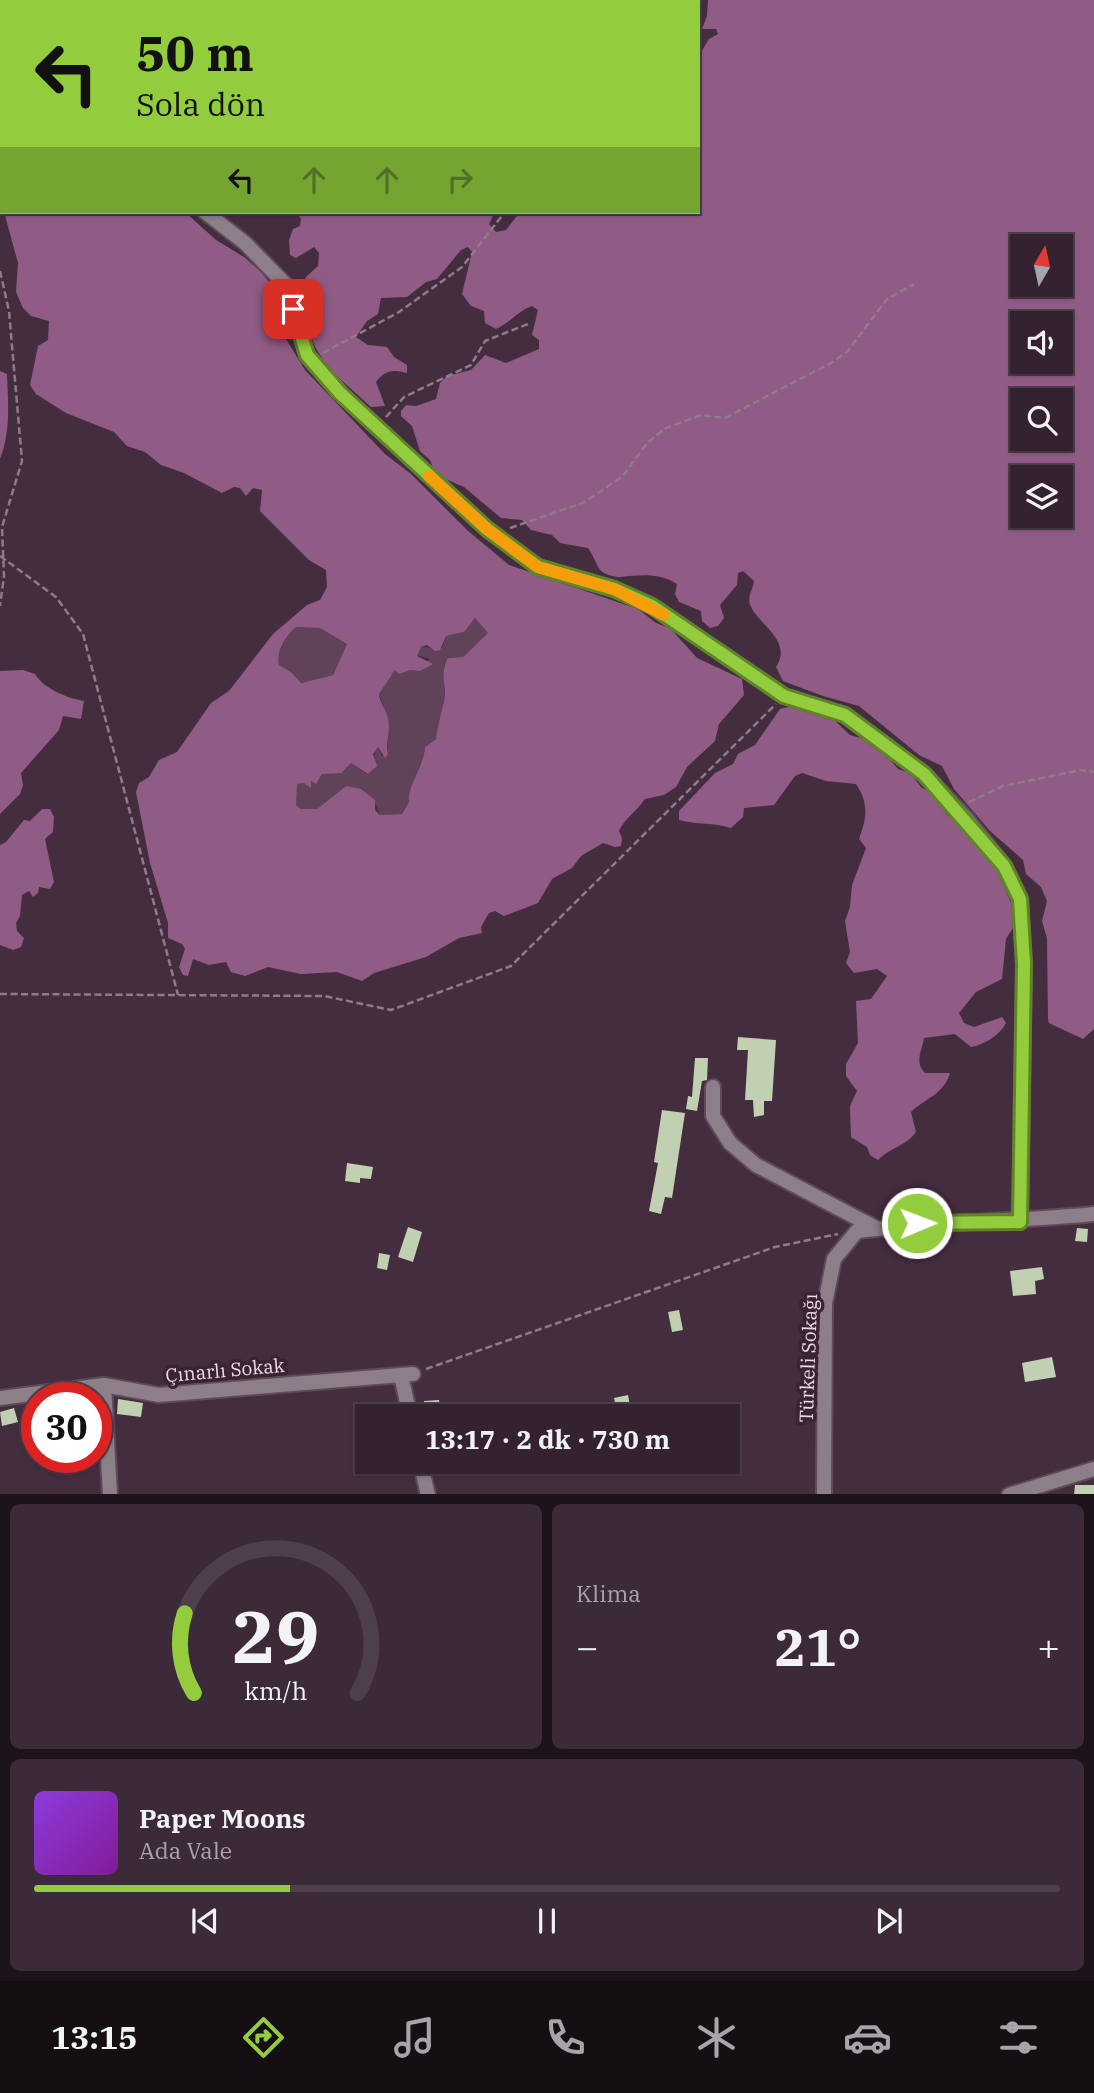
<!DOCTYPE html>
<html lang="tr">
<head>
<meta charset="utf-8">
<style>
  :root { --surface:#342230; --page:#3c2a38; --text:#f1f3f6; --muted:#a9a4ab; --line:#4e3f4c; --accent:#93cd3e }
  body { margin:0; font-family:"IBM Plex Serif",serif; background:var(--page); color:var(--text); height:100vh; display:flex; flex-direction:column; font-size:26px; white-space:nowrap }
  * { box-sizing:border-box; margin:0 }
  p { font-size:23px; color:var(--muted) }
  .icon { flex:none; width:38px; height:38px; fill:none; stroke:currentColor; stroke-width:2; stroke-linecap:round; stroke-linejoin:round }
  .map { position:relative; height:1494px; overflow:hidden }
  .side { display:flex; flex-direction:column; gap:10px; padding:10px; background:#1d131a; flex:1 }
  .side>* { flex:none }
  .guide { position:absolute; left:0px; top:0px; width:700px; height:214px; box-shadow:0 2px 5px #0004,0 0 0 2px var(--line); background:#93cd3e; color:#111; overflow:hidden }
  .needle { width:46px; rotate:9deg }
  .fabs { position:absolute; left:1010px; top:234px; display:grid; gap:14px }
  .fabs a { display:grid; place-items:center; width:63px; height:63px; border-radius:0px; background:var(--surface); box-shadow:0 2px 5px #0004,0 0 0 2px var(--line); font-size:35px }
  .speed { position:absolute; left:21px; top:1382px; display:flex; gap:14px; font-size:35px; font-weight:700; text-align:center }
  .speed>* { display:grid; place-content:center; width:91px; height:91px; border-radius:50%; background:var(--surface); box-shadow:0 2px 5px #0004,0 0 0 2px var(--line); line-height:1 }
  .speed .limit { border:10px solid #d22; background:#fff; color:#111 }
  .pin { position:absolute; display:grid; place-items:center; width:60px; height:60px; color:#fff; margin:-30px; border-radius:14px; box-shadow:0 4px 10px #0006 }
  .me { position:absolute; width:77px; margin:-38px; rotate:89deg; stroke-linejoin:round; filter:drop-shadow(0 0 5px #0008) }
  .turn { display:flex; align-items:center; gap:24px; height:147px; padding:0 21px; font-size:32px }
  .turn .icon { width:91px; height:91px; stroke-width:2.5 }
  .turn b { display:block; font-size:49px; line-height:60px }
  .lanes { display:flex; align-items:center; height:66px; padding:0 21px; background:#0003; justify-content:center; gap:35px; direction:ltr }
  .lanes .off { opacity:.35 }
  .big { font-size:52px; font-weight:800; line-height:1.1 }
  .side .tile { flex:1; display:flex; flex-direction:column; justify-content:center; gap:10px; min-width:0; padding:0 24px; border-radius:10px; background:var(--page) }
  .side .dial { align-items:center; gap:0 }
  .dial svg { height:182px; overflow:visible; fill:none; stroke:var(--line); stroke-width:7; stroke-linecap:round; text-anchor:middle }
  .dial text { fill:var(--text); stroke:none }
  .song { display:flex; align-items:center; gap:21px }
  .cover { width:84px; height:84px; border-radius:10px; background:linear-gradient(135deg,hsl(270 70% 55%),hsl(290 70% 35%)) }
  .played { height:7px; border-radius:4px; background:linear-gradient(90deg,var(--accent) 25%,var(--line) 25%) }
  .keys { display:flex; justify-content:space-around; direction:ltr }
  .heat { display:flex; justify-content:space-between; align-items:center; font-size:38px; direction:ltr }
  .side .tiles { flex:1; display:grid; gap:10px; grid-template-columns:1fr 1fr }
  .tile:last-child { grid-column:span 2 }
  .trip { position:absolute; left:355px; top:1404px; width:385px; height:70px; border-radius:0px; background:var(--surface); box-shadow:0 2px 5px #0004,0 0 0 2px var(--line); font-weight:800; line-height:70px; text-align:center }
  .menu { display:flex; height:112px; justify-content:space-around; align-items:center; background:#150e13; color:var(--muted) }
  .menu .icon { width:49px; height:49px }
  .menu .on { color:var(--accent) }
  .menu b { font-size:32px; color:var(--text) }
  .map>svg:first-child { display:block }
  .green { fill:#604259 }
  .forest { fill:#905c85; fill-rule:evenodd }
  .building { fill:#c0d0b1 }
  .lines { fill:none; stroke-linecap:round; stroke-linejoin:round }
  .minor-casing { stroke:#5f495b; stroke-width:18 }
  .path { stroke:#8f7b8b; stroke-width:2.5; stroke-dasharray:7 3.5; stroke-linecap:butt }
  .minor { stroke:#8c7f89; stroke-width:14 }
  .route-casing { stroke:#608528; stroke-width:18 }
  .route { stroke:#93cd3e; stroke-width:12 }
  .slow { stroke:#f59e0b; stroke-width:12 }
  .labels { text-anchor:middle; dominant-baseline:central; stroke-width:7; stroke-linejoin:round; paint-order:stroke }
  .street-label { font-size:19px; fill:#eadae6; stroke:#3a2335 }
</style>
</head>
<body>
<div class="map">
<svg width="1094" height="1495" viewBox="0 0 1094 1495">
  <rect width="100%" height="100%" fill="#452d40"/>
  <path class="green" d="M475,618L488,633L463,657L449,658L444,666V700L436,739L425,747C423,766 406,789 409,802L402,814L380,815L376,805L361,790L346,786L317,809H301L296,805V784L319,780L322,774L351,763L367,774L375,758L374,749L378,747L382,756L388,754V719L379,694L395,669L399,674L410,669L415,671L430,659L416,655L420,647L442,648L446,636L464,632Z
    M296,627L320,628L347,644L333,675L300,683L279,665C276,650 286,637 296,627Z"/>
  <path class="forest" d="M708,0H1094V1029L1083,1039L1049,1023L1048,1019L1047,938L1042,921L1047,901L1041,887L1026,874L1023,860L990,831L954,789L942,766L919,755L859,706L823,696L783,681L776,667C793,642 760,625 751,607C746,598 753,590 754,581L743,571L738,573L737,585L720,605L724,618L718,626L710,628L702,621L701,611L679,602L675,594L677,584C659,572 639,575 619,577L623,578C593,573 602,569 588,548L560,543L552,535L531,530L522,520L501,518L464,487L436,475L430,460L420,451L412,426L401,416V411L406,405L416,406L436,399L440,383L447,376L471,370L485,355L506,363L539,349V340L532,335L538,310L532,306C518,311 511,322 496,329L485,323L484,311L471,306L462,294L472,252L468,247L461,250L437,279L426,282L407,297L381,298L378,314L367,321L356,337L368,345L387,347L394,357L407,365V373C393,369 385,370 376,382L385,406L371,407L329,369L315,347L301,308V288L306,277L318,266L319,253L314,247L296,258L290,255L289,240L293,229L300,226L301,219L296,212H495L489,224L496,232L506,230L520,212H698V57L709,39L718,34L716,29H702L707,16ZM1022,247H1060V285H1022ZM1022,324H1060V362H1022ZM1022,401H1060V439H1022ZM1022,478H1060V516H1022Z
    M4,212H185L216,240L244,257L261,272L282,298L286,339L305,370L385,454L411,474L467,530L509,565L638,609L656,623L670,628L697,658L742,679L744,695L719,724L715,741L687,767L676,787L664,795L645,799C637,811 624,819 619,831L622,838L621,846L615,847L603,843L581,856L572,868L552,879L538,903L504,916L495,911L489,913L481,927L482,933L459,938L426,957L374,973L362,981L337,972L301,974L268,967L245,976L231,972L226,962L209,965L193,959L188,976L183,975L179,967L185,949L182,944L168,938V923L150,863L136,792L139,783L149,777L159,760L177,752L211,703L229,691L273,634L307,605L320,600L327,587L326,570L309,560L260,511L262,490L253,488L246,496L240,488L234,487L222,493L184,473L161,465L145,452L127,446L114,432L66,413L36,394L30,385L38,346L48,340L49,321L31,316L23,308L16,292L18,263ZM475,618L488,633L463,657L448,658C439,673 447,686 444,701C441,714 438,725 436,739L425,747C424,766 406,788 409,802L402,814L380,815L375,810V800L361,789L346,786L317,809H301L296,805L297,784L304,783L311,788V781L316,784L322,774L341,773L351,763L368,774L377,766L373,754L378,747L385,758L388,754C385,740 392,729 387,715C385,708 380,703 379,694L395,670L399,674L410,670L420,671L433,664L417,656L421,647L427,645L435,651L440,650L446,636L464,632ZM296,627L320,628L347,644L333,675L301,683L292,673L279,665C276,651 285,637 296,627Z
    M0,371L7,374C8,404 11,430 0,459Z
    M23,670L35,674C44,689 67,698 84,701L81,719L63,716L59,730L21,773L23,785L20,794L0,814V671Z
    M796,705L832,718L850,735L861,738L886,755L898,769L910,773L922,788L931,792L947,815L966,829L978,849L995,864L1018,920L1006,939L1002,979L976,992L959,1013L964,1023L974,1027L1002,1017L1006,1023C999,1036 985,1044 971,1047L955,1034L924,1038C922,1052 914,1061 925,1073H950C943,1095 927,1097 911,1112L916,1132C906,1146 891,1147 878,1160L870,1155L867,1147L851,1137L850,1106L857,1091L846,1076V1064L858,1043L856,1001L871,999L887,976L877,969L854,973L846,963L850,952L845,921L850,907L852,885L866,848L859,839C867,817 869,804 856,784L826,781L802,773L795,776L774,805L744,808L743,817L731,828C714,822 697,825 679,820V811L715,773L733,764L738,754L755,745L780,709Z
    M42,809H50L54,817L53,832L45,839L54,882L50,889L39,887L38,893L33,897L29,891L22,895L20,916L16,923L17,931L24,938L21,947L13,950L0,945V845L6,842L24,820L30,821Z"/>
  <path class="building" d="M738,1037L776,1040L772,1101H764V1115L754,1117L753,1100H745L748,1050H737Z
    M695,1058H708L707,1080L702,1081L697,1111L686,1109L688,1096L692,1097Z
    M662,1110L685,1113L672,1198L665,1197L661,1214L649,1211L658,1163L654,1162Z
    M347,1163L373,1167L371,1179L360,1178V1183L345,1181Z
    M408,1227L422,1232L413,1262L398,1257Z
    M1077,1228L1088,1229L1087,1242L1075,1241Z
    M379,1253L390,1255L387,1270L377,1268Z
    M1042,1267L1044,1279L1035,1281L1036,1294L1013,1296L1010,1271Z
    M679,1310L683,1330L672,1332L668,1312Z
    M1052,1357L1056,1377L1025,1382L1022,1363Z
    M628,1395L632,1416H618L614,1398Z
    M118,1399L143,1403L141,1417L117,1414Z
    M439,1400L440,1412L424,1413V1401Z
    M14,1408L18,1422L2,1426L0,1412Z
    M1075,1485H1094V1495H1074Z"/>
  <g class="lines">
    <g class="minor-casing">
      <path id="minor" d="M0,52L2,53
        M205,212L245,243L286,285L307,355L340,393L487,529L538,567L614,589L652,606L784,696L845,715L924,774L966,818L1004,866L1020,899L1024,964L1020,1222
        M713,1087V1116L730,1143L756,1165L876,1228
        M401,1375L410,1416
        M104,1385L110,1495
        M0,1398L104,1385L159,1395L413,1374
        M420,1461L428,1495
        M824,1495L825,1303L834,1259L857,1231C936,1221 1015,1222 1094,1214
        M1009,1495L1094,1469"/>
    </g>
    <path class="path" d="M657,2L658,0
      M0,271L9,311L22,461L2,527L4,576L0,606
      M323,353L399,312L462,267L505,212
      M386,417L404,397L471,365L485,341L528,324
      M510,528L585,502L623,476L647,443L666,428L701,415L725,418L831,363L847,352L887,299L914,284
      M0,556L56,597L83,634L178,995
      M969,802L1003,786L1081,770L1094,772
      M0,994L324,996L391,1010L511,966L776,704
      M426,1369L775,1247L838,1234"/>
    <use href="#minor" class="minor"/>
  </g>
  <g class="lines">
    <g class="route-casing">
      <path id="route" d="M293,309L307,355L340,393L487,529L538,567L614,589L652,606L784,696L845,715L924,774L1004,866L1020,899L1024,964L1020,1222L917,1223"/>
    </g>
    <use href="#route" class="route"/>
    <path class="slow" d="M429,476L487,529L538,567L614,589L664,615"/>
  </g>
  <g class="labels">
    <g class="street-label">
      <text transform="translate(808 1358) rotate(-88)">Türkeli Sokağı</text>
      <text transform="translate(225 1370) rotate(-5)">Çınarlı Sokak</text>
    </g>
  </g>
</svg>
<div class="fabs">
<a><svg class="needle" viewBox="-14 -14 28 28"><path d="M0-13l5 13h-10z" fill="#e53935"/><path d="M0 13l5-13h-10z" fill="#a9a4ab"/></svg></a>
<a><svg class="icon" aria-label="sound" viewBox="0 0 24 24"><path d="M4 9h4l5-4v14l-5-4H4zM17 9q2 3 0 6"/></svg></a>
<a><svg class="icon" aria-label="search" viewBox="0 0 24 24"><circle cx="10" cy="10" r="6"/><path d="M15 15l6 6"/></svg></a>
<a><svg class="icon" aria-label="layers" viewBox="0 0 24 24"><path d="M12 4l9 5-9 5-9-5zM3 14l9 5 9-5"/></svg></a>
</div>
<div class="speed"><div class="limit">30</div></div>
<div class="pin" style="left:293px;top:309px;background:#d93025"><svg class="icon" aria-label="arrive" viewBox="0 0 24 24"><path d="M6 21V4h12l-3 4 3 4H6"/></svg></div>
<svg class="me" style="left:917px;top:1223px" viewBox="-20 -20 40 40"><circle r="17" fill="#93cd3e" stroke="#fff" stroke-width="3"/><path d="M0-11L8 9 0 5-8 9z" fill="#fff"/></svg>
<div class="trip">13:17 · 2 dk · 730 m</div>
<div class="guide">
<div class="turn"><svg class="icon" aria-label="left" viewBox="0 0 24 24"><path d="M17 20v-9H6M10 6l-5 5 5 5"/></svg><div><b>50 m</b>Sola dön</div></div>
<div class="lanes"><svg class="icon" aria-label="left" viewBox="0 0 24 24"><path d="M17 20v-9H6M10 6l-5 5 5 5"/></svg><svg class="icon off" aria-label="ahead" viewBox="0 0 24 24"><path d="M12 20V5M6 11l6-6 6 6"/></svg><svg class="icon off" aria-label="ahead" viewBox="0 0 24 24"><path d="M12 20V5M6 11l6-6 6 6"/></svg><svg class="icon off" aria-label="right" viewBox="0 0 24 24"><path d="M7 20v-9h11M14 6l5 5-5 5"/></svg></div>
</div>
</div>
<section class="side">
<div class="tiles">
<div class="tile dial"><svg viewBox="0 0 100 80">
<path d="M14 69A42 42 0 1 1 86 69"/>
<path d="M14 69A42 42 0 0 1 10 34" stroke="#93cd3e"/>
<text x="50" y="56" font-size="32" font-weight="700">29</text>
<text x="50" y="72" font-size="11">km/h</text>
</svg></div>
<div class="tile"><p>Klima</p>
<div class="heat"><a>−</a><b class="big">21°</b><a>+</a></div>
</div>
<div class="tile">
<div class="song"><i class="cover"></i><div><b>Paper Moons</b><p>Ada Vale</p></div></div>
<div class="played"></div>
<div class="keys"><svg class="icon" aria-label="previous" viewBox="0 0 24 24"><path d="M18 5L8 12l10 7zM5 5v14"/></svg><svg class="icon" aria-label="pause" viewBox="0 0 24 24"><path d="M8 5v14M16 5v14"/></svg><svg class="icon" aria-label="next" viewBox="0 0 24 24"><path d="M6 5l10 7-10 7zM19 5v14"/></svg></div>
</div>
</div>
</section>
<nav class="menu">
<b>13:15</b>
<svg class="icon on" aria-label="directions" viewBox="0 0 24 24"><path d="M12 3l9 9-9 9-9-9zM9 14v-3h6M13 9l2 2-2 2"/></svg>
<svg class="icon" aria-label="music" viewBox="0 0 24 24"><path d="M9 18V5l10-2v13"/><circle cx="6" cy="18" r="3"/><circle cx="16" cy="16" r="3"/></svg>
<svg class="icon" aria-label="phone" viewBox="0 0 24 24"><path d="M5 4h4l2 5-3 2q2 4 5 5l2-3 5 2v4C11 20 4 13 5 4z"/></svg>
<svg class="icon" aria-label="climate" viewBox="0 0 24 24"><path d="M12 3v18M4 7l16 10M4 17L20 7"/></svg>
<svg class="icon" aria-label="car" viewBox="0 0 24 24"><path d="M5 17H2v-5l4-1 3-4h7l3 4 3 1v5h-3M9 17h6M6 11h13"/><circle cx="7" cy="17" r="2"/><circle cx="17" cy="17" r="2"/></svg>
<svg class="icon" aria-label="filters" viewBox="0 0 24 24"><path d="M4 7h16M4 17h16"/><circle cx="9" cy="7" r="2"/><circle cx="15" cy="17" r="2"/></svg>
</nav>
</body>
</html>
